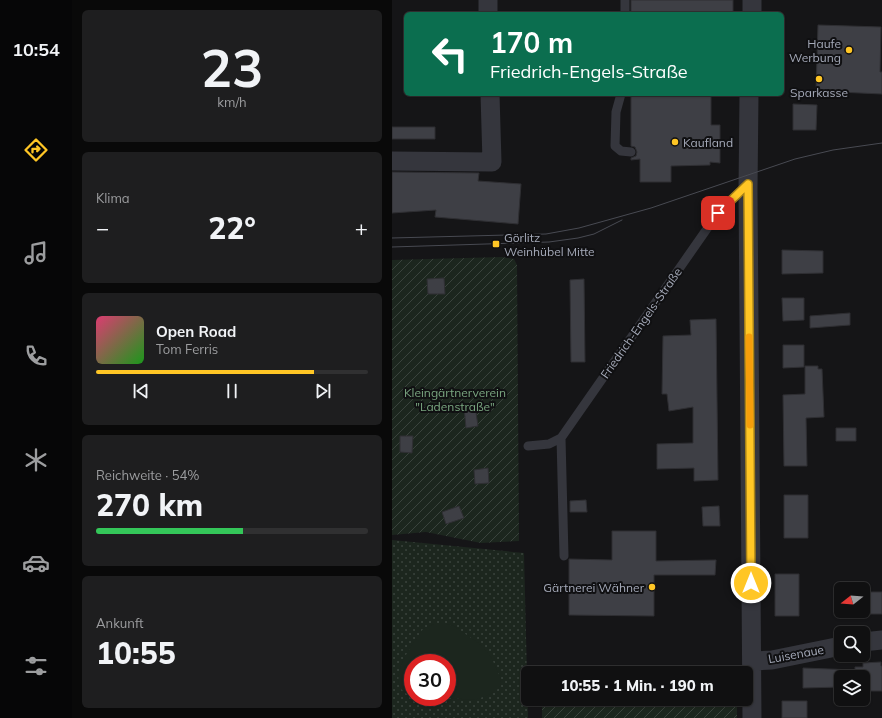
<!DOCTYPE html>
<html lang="de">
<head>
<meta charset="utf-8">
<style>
  :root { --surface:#101011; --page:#1e1e1f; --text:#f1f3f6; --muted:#9c9d9f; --line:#303031; --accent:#ffc625 }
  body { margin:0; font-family:Mulish,sans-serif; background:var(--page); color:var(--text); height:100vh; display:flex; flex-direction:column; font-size:15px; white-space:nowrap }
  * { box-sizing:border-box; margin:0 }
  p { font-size:13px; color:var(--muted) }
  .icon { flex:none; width:22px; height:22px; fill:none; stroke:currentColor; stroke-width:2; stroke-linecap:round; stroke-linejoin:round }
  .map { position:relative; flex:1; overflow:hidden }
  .panel { display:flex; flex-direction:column; gap:10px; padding:10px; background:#090909; width:320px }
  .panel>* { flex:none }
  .guide { position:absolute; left:12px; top:12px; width:380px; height:84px; border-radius:6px; box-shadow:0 1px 3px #0004,0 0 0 1px var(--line); background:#0b6e4f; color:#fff; overflow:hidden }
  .needle { width:26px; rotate:253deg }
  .buttons { position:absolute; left:442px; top:582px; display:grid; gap:8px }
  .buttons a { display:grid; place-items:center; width:36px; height:36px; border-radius:6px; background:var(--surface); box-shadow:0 1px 3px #0004,0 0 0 1px var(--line); font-size:20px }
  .speed { position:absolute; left:12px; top:654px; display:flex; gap:8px; font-size:20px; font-weight:700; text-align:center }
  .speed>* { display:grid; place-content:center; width:52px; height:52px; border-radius:50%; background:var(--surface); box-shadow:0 1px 3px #0004,0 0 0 1px var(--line); line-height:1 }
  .speed .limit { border:6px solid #d22; background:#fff; color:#111 }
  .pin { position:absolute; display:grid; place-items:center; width:34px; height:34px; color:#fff; margin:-17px; border-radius:8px; box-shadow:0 2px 6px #0006 }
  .me { position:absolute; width:44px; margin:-22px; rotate:0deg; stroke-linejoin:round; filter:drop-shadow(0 0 3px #0008) }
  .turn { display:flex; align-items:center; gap:14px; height:84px; padding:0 20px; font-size:18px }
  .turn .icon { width:52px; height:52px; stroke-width:2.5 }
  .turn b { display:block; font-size:28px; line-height:34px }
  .big { font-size:30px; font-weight:800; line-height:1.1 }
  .panel .tile { flex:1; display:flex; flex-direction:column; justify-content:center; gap:6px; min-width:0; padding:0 14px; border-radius:6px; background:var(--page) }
  .panel .dial { align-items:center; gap:0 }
  .dial b { font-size:52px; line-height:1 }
  .song { display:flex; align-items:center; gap:12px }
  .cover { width:48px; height:48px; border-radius:6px; background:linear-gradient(135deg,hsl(340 70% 55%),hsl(120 70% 35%)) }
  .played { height:4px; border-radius:2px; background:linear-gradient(90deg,var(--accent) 80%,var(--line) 80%) }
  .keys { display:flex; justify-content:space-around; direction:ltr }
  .heat { display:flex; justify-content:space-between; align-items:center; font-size:22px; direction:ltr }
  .charge { height:6px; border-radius:3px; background:linear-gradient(90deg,#34c759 54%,var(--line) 0) }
  .trip { position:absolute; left:129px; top:666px; width:232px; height:40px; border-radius:6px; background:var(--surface); box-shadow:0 1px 3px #0004,0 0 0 1px var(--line); font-weight:800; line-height:40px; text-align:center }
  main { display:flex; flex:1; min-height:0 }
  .tab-bar { display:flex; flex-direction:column; width:72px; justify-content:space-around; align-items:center; background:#060607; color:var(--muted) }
  .tab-bar .icon { width:28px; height:28px }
  .tab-bar .selected { color:var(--accent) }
  .tab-bar b { font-size:18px; color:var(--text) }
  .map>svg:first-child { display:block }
  .grass { fill:url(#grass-dots); fill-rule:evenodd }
  .garden { fill:url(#garden-furrows) }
  .pitch { fill:#1c261e }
  .building { fill:#3e3f45; stroke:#2f2f33 }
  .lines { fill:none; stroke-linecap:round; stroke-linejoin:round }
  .service { stroke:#35363d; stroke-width:9 }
  .minor { stroke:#35363d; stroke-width:19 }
  .tram { stroke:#484a52; stroke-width:1 }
  .route-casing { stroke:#a68118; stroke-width:10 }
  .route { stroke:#ffc625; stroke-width:7 }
  .slow { stroke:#f59e0b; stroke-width:7 }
  .poi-dot { fill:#ffc625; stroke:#101012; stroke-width:1.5 }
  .labels { text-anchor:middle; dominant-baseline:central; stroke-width:4; stroke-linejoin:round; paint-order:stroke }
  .poi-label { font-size:12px; fill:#a5aab9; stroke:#101012; text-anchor:end }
  .street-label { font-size:12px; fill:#a5aab9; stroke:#101012 }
  .park-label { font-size:12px; fill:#7aa680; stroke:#101012 }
</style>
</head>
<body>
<main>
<nav class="tab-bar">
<b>10:54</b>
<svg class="icon selected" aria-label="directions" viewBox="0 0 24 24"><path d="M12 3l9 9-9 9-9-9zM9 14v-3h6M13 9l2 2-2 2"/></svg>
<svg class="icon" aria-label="music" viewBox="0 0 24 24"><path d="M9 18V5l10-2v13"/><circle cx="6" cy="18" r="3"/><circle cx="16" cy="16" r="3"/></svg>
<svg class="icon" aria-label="phone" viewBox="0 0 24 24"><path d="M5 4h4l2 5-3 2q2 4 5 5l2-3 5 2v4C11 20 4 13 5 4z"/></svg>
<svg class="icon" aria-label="climate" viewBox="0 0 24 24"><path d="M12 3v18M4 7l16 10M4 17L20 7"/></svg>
<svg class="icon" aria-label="car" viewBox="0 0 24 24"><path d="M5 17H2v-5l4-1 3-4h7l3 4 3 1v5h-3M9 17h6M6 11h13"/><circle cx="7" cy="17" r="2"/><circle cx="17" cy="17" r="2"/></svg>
<svg class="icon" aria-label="filters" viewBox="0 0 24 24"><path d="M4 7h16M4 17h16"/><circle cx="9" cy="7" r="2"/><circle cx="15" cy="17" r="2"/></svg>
</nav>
<section class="panel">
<div class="tile dial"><b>23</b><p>km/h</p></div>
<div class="tile"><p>Klima</p>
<div class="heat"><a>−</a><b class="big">22°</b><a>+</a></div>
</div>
<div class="tile">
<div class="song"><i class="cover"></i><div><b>Open Road</b><p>Tom Ferris</p></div></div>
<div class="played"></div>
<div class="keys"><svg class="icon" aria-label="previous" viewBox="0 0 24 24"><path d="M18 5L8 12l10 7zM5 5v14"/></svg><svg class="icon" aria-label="pause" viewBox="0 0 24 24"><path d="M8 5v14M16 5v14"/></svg><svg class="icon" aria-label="next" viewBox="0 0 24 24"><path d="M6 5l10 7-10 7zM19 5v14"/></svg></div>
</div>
<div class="tile"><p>Reichweite · 54%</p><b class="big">270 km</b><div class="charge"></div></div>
<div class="tile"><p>Ankunft</p><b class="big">10:55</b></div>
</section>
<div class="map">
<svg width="490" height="718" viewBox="0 0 490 718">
  <defs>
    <pattern id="grass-dots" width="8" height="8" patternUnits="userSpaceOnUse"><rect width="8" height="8" fill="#1c261e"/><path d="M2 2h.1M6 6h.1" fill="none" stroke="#3a433d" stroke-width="1.8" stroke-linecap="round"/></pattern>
    <pattern id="garden-furrows" width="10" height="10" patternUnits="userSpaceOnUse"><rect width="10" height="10" fill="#1c261e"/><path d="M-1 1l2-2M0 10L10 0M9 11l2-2" fill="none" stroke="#3a433d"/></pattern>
  </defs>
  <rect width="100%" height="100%" fill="#151517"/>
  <path class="grass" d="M0,540L132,553L136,718H0ZM21,663H55V697H21Z"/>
  <path class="garden" d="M110,257L122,259L125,265L127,541L89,543L34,532L0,535V260Z
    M150,699H345V718H150Z"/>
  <path class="pitch" d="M42,624H54L62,626L89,645L99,657L109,679L108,686L104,691L94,696L82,700L44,697H55V663H21V695C16,695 13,693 10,690C0,676 14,654 22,642C25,639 28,633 31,629C34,627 39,625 42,624Z"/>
  <path class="building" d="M239,0H341V14H239Z
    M426,25L489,27L488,72H490V94L424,91Z
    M239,94H319V125H328V163L318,162V165L279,166V182H248V159L239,160V158L244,156L245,152L243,147L239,146Z
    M401,104L425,105L424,130H401Z
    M0,127H43V139H0Z
    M0,172L87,173L86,181L129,184L126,224L43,217L44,210L0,213Z
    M390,250L431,251V273L390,274Z
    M52,278L53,294H36L35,279Z
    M192,279L193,362H179L178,280Z
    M390,298H412V320L391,321Z
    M458,313V325L418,328V316Z
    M324,319L326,480L302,481V468L265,469V444L301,443V407L277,411L275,394H270L271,336L299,335L298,320Z
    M391,345H412V367L391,368Z
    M413,366H426V369H430L432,417L414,418L415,466H392L391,395L413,394Z
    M83,406L86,426L74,428L72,407Z
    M444,428H464V441H444Z
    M8,436H21L20,453L8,452Z
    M96,468L97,483L83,484L82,470Z
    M392,495H416V538H392Z
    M194,500L195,512H178V501Z
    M67,506L72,518L54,524L50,512Z
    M327,506L328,526H311L310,507Z
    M220,531H264V561L324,560L323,575H262V616L177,615V559L220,560Z
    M383,574H407V616H383Z
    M471,592H490V614H471Z
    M489,662V666H490V691H471V677H449V687L411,688V668L463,670V667H471V663Z
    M390,701H415V718H390Z"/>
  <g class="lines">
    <path class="service" d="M233,14V0
      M229,94L224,112L223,146L229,151L239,152
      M169,438L172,556
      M136,446L157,444L169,438L326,213L355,185"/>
    <path class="minor" d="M96,0V14
      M360,14V0
      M357,94L356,190L360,718
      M0,161L100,162L98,94
      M471,642L490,640
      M360,661L380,660L449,646"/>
    <path class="tram" d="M0,238L154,234L187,228L259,208L403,159L441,150L490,143
      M0,247L157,242L186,238L202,234L230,220"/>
  </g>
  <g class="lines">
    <g class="route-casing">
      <path id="route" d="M326,213L356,184L359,583"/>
    </g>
    <use href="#route" class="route"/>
    <path class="slow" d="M357,337L358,425"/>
  </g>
  <g class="poi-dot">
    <circle cx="457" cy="50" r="4"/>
    <circle cx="427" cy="79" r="4"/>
    <circle cx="283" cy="142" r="4"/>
    <rect x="100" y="240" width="8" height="8" rx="2"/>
    <circle cx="260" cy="587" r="4"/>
  </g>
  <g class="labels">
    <g class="poi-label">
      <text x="449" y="43">Haufe<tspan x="449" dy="14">Werbung</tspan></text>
      <text x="427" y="92" text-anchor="middle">Sparkasse</text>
      <text x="291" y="142" text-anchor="start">Kaufland</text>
      <text x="112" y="237" text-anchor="start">Görlitz<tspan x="112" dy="14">Weinhübel Mitte</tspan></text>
      <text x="252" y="587">Gärtnerei Wähner</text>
    </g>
    <g class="street-label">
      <text transform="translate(249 323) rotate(-55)">Friedrich-Engels-Straße</text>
      <text transform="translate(404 654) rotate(-10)">Luisenaue</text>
    </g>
    <g class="park-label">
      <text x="63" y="392">Kleingärtnerverein<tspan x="63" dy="14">"Ladenstraße"</tspan></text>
    </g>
  </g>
</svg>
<div class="buttons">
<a><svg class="needle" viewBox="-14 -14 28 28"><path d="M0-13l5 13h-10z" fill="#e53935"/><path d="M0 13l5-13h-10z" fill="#9c9d9f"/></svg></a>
<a><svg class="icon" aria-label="search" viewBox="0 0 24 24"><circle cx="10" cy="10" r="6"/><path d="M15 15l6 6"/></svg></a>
<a><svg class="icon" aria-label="layers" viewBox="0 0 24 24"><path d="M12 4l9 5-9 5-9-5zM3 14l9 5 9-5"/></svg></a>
</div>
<div class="speed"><div class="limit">30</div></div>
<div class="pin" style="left:326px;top:213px;background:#d93025"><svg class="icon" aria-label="arrive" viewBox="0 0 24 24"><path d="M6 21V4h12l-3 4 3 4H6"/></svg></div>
<svg class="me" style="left:359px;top:583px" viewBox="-20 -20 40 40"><circle r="17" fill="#ffc625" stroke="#fff" stroke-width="3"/><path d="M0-11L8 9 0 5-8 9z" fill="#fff"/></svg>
<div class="trip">10:55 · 1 Min. · 190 m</div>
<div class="guide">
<div class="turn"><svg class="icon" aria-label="left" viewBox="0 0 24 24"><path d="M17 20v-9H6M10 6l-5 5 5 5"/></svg><div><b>170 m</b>Friedrich-Engels-Straße</div></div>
</div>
</div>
</main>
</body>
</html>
